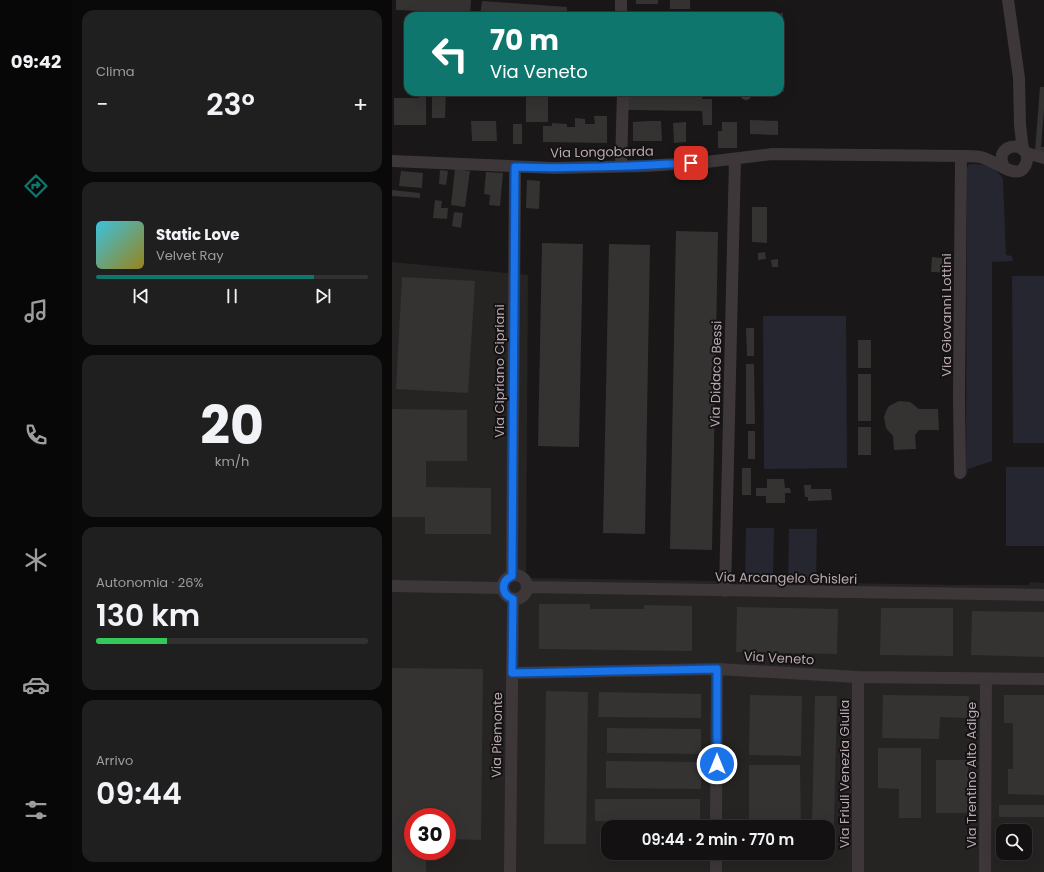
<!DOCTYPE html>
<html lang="it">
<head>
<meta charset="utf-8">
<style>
  :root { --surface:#131111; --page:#201f1f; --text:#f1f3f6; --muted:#9d9d9f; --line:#323131; --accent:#0f766e }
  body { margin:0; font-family:Poppins,sans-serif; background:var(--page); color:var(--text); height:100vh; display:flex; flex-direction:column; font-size:15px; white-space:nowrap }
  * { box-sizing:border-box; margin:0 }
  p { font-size:13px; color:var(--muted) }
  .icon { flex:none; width:22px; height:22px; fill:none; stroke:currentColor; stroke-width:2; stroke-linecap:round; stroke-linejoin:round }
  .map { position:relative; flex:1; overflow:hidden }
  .panel { display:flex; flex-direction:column; gap:10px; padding:10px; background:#0a0909; width:320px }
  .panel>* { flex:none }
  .hud { position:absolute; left:12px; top:12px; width:380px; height:84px; border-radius:12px; box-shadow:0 4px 16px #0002,0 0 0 1px var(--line); background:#0f766e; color:#fff; overflow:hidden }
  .fabs { position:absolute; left:604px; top:824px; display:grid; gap:8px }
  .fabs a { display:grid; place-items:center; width:36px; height:36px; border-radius:8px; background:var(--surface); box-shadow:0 4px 16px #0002,0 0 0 1px var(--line); font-size:20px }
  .speed { position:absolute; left:12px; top:808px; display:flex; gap:8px; font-size:20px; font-weight:700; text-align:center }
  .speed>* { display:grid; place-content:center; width:52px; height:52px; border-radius:50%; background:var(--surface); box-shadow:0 4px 16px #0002,0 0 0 1px var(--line); line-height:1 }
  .speed .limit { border:6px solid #d22; background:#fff; color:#111 }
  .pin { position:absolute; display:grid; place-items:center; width:34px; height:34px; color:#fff; margin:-17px; border-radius:8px; box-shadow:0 2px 6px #0006 }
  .me { position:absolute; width:44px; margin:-22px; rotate:0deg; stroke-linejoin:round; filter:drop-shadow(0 0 3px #0008) }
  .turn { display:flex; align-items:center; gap:14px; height:84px; padding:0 20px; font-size:18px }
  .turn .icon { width:52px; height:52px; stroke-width:2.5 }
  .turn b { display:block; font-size:28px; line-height:34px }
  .big { font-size:30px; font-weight:600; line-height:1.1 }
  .panel .widget { flex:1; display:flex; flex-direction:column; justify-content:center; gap:6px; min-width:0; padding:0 14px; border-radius:12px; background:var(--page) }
  .panel .dial { align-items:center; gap:0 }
  .dial b { font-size:52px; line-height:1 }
  .song { display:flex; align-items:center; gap:12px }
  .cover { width:48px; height:48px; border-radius:6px; background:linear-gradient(135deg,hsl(190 70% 55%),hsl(50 70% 35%)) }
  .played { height:4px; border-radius:2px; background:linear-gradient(90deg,var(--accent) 80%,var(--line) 80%) }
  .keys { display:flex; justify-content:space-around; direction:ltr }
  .heat { display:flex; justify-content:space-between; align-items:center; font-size:22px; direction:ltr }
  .charge { height:6px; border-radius:3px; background:linear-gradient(90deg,#34c759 26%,var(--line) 0) }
  .trip { position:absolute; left:209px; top:820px; width:234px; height:40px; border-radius:12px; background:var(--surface); box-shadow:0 4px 16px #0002,0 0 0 1px var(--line); font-weight:600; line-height:40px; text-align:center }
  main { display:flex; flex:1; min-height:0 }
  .menu { display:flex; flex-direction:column; width:72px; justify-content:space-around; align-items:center; background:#080707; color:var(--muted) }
  .menu .icon { width:28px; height:28px }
  .menu .active { color:var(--accent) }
  .menu b { font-size:18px; color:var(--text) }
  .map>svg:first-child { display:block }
  .built { fill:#262323; fill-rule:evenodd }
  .green { fill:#262631 }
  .building { fill:#353232 }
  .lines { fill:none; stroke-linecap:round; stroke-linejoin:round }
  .minor { stroke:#3e373a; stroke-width:12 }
  .route-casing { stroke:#114b97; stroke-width:10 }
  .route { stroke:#1a73e8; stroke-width:7 }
  .labels { text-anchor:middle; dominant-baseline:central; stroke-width:4; stroke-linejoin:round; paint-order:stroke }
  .street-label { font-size:13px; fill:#baa8b0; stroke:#141212 }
</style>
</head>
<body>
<main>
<nav class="menu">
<b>09:42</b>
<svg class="icon active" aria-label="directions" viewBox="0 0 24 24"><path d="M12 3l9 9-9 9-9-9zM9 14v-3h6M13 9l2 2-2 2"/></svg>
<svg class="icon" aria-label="music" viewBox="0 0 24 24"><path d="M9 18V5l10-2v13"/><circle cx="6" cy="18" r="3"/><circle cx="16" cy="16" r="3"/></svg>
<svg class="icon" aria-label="phone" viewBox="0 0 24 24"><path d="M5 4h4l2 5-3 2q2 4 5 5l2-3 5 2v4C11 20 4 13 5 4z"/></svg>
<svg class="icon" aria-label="climate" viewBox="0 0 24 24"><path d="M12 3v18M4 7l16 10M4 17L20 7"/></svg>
<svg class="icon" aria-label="car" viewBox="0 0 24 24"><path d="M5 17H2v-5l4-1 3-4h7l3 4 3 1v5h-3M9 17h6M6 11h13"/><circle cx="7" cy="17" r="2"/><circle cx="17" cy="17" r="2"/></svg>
<svg class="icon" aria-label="filters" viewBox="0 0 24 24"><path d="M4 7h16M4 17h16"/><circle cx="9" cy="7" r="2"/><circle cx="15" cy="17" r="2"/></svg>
</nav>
<section class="panel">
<div class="widget"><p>Clima</p>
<div class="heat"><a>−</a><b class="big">23°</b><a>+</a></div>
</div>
<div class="widget">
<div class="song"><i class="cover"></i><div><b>Static Love</b><p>Velvet Ray</p></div></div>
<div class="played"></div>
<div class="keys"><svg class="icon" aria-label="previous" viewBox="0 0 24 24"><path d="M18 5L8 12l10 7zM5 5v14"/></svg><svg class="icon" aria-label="pause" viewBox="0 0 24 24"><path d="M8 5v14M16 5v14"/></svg><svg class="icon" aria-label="next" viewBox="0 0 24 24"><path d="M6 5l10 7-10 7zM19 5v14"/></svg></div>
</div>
<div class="widget dial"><b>20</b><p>km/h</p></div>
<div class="widget"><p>Autonomia · 26%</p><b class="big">130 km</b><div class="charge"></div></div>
<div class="widget"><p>Arrivo</p><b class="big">09:44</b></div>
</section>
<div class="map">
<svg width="652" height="872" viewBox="0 0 652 872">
  <rect width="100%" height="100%" fill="#191717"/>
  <path class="built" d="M0,262L136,275L134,578L570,585H637L638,582L652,583V872H0ZM21,817H55V851H21ZM216,827H436V853H216ZM611,831H633V853H611Z"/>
  <path class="green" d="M579,164C595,165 601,164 611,179L614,255L620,256L621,261L600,262V461L576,469L574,477L575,168L576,165Z
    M620,276H652V443H621Z
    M371,316H454L455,468L372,469Z
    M614,467H652V546H614Z
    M354,528H382L381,581L353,580Z
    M397,529H425L424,582L396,581Z"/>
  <path class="building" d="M4,0H79L78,16H29V11L4,10Z
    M244,0H266V4H244Z
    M278,0H298V9H278Z
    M90,1L175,7V16H88Z
    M373,13H391L392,92H388V16H373Z
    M648,87H652V109L649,147H652V152L643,151Z
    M27,92H34V125H2V98H27Z
    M40,92H54L53,118H40Z
    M141,92H156V122H134V97H141Z
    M236,92H311L310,99H320V125H311L310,111L236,110Z
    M202,116H215V143L151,142V126H160V123L175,124V127H183V118L193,119V124H203Z
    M358,120L386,121V135L358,134Z
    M79,121H104L105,141H80Z
    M257,121H269L270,141H241V122Z
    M294,122V142L282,143L281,123Z
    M330,122H345V148H326V131H330Z
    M121,124H130V144H121Z
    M63,169L78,171L73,207L59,205Z
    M48,170L56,171L54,185L47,184Z
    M9,171L31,173L30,188L7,186Z
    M94,172L111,173L108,206L97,205L98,195L92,194Z
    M135,180L148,181L147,209L134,208Z
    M0,190L28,193V198L0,196Z
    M43,200L50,201L49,208H56L55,219L41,218Z
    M360,207H375V243L360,242Z
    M62,212L71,213L69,228L60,226Z
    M284,231L326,232L320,550L278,549Z
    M150,243L191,244L187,447L146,446Z
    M217,244L258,245L253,534L211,533Z
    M373,252L374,259L366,260V253Z
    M540,257L560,259V273L539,272Z
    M386,259V267H380L379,260Z
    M10,277L83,281L76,393L4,389Z
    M354,328H362V356H355Z
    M466,340H479V368H466Z
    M354,364H362L363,424H354Z
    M466,374H479V421H466Z
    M507,401L518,402L527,409H546L547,430H527L523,435L524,449L502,450L501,436L494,428L492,417L494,411L497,406Z
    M0,409L75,410V461H34V487L99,488V534H33V517H0Z
    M466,427H479V455H466Z
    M356,431H363V459H356Z
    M350,468H359V495H350Z
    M375,479H392L393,488H398L399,493H393V503H374V496H364V488H375Z
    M412,485H419V489H439L440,500L416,501V497H413Z
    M147,604H198V609H252V605L300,606V651L147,649Z
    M345,607L446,609L445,654L344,652Z
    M489,608H561V656L488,655Z
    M580,611L652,612V657L579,655Z
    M0,668L91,669L89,840L55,839V817H21V851H34V872H0Z
    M154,691L196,692L194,844H152Z
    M207,692L309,694V718L206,717Z
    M358,695L410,696L409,756L357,755Z
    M491,695L577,696V718L548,717L547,739L490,738Z
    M612,695H652V795L616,794V769H621V723H612Z
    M423,696H445L442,825L420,824Z
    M215,728L309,729V754L215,753Z
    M486,748H529V818H507V789L486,788Z
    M544,760H576V813H544Z
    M214,761L309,762V789L214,788Z
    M357,765H408L409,827H357Z
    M203,799H308V821H203Z
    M607,805H652V817H607Z"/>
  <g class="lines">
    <path class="minor" d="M229,0V16
      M616,0L627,78L628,125L631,150
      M354,92V94
      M634,153L652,158
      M0,161L162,168L254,166L314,162L380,154L569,156C575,156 582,156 588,157C601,159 619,177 630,170C633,167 635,164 635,159C636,139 600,144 612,167
      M229,166L231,92
      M568,473L567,396L569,156
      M111 587a12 12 0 1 1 24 0a12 12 0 1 1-24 0Z
      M120,576L123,167
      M0,586L111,588
      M135,587L652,595
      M333,591L343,159
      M120,673L325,669L466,677L652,679
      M324,827L325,669
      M118,872L121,599
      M324,872V853
      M466,872V677
      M593,872L594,679"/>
  </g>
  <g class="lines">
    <g class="route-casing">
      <path id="route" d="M299,163C241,166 182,169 123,167L120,576C108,581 109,595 121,599L120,673L325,669V764"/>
    </g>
    <use href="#route" class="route"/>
  </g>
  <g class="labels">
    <g class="street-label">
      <text transform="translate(210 152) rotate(-1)">Via Longobarda</text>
      <text transform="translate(554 315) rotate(-90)">Via Giovanni Lottini</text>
      <text transform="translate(107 371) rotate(-90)">Via Cipriano Cipriani</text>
      <text transform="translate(324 374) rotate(-89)">Via Didaco Bessi</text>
      <text transform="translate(394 578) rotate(1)">Via Arcangelo Ghisleri</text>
      <text transform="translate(387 658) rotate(3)">Via Veneto</text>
      <text transform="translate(105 735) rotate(-89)">Via Piemonte</text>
      <text transform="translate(452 774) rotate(-90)">Via Friuli Venezia Giulia</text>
      <text transform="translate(579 775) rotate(-90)">Via Trentino Alto Adige</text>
    </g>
  </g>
</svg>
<div class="fabs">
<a><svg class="icon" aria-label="search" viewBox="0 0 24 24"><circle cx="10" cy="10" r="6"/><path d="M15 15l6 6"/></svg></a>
</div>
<div class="speed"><div class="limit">30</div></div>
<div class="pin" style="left:299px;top:163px;background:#d93025"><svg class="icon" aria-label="arrive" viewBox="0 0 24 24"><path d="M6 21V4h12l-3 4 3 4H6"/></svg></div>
<svg class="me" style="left:325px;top:764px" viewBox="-20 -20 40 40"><circle r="17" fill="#1a73e8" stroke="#fff" stroke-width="3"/><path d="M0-11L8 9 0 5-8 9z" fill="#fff"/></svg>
<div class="trip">09:44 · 2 min · 770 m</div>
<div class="hud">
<div class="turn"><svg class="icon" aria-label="left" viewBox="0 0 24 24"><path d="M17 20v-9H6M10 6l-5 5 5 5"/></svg><div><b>70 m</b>Via Veneto</div></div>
</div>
</div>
</main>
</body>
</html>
